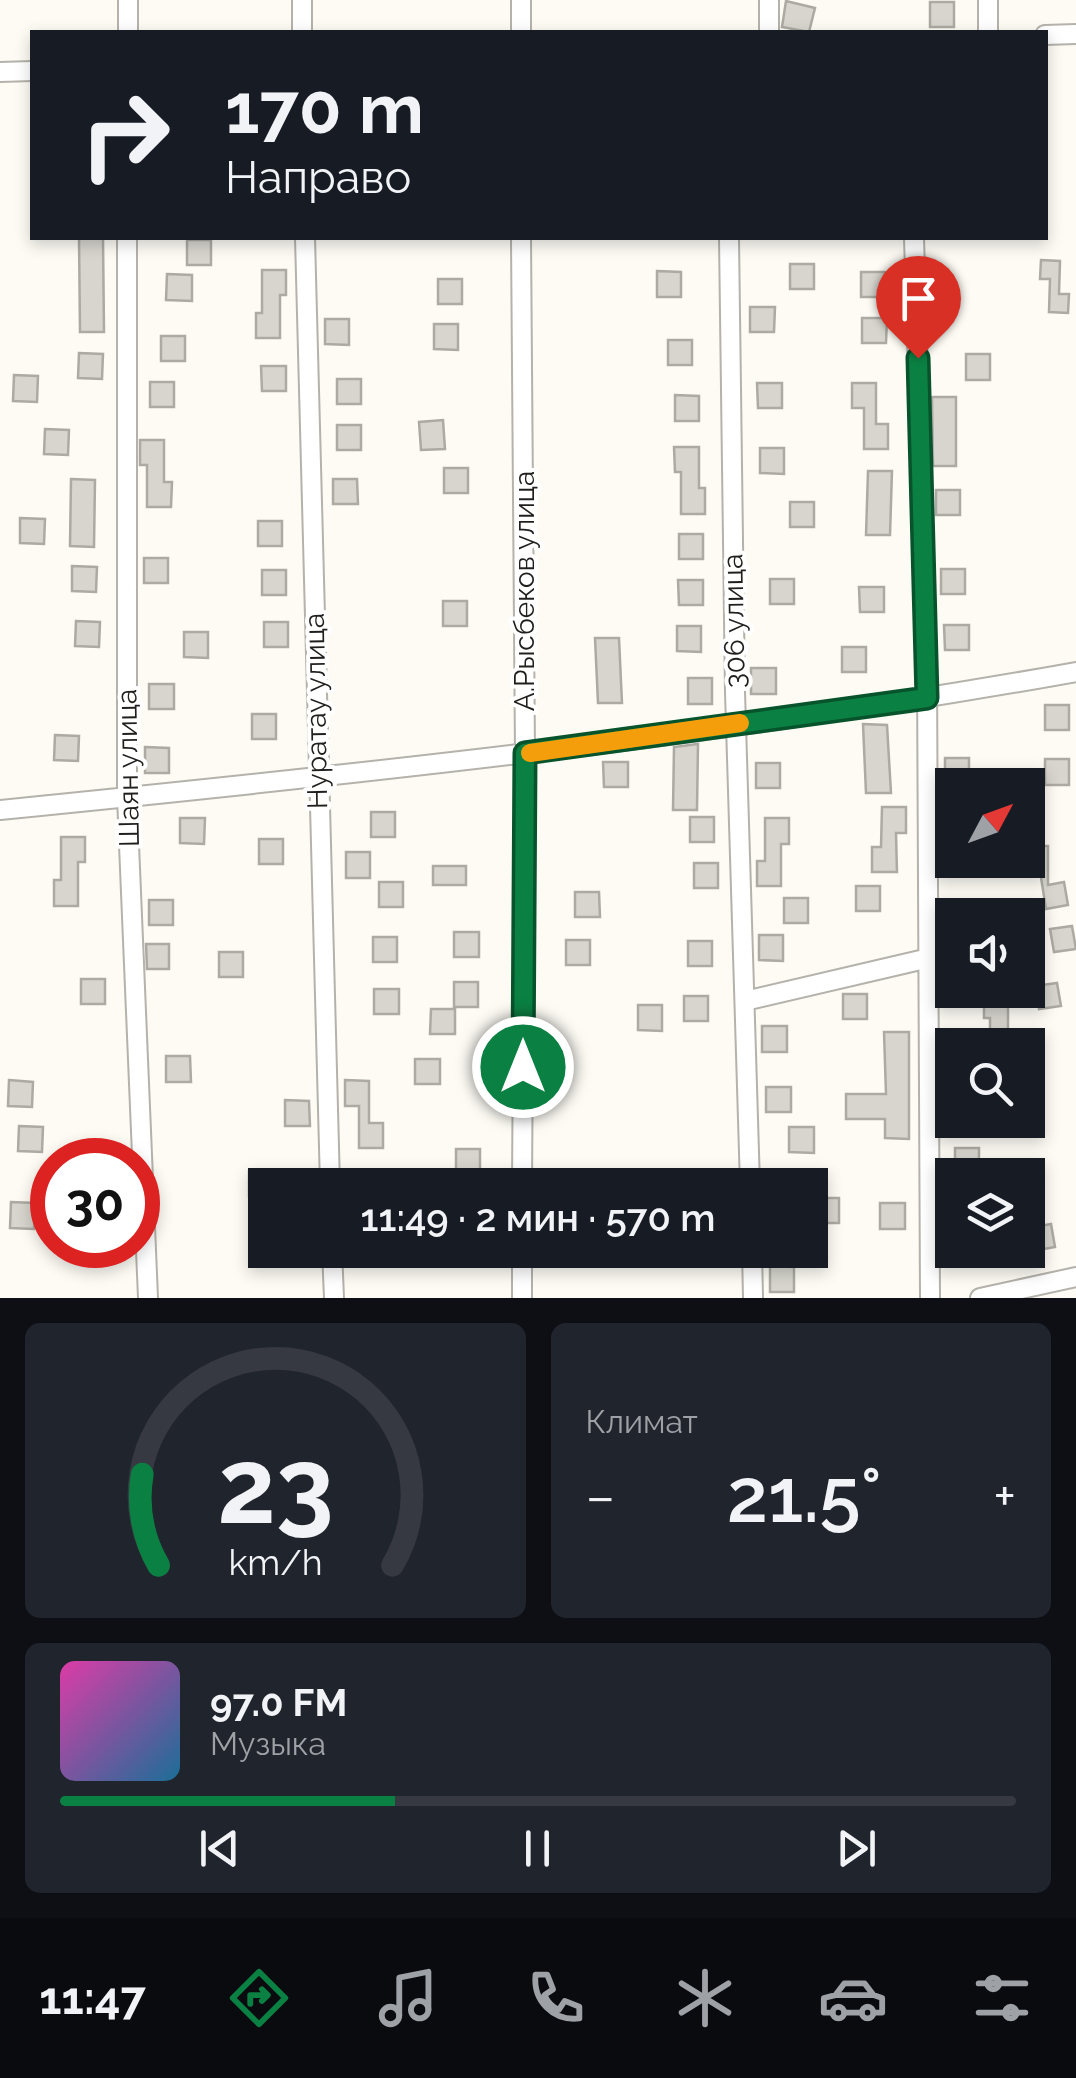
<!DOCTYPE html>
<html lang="ru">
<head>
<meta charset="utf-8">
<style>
  :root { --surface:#171b24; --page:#20242c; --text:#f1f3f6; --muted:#9ea1a6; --line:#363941; --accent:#0b8043 }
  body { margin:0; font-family:Raleway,sans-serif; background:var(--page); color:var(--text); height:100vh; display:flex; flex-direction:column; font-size:38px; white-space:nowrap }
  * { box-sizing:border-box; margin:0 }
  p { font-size:32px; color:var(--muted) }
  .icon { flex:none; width:55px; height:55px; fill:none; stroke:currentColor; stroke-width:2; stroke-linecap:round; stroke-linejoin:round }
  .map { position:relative; height:1298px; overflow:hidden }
  .details { display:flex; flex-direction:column; gap:25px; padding:25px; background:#0d0f14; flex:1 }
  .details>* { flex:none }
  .hud { position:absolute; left:30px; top:30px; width:1018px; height:210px; border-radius:0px; box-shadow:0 5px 15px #0003; background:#171b24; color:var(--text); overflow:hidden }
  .needle { width:65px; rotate:49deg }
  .tools { position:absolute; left:935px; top:768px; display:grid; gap:20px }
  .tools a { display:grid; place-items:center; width:110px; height:110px; border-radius:0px; background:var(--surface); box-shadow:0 5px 15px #0003; font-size:50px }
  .speed { position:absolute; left:30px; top:1138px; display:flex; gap:20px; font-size:50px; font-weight:700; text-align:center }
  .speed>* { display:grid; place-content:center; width:130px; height:130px; border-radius:50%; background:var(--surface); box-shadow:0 5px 15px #0003; line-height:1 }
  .speed .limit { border:15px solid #d22; background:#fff; color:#111 }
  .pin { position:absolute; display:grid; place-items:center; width:85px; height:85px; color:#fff; margin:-102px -42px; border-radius:50% 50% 50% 0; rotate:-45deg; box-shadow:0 0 10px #0007 }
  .pin .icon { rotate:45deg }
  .me { position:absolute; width:110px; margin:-55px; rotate:0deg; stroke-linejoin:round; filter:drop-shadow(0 0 8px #0008) }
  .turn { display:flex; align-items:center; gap:35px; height:210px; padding:0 30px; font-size:45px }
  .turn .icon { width:130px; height:130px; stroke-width:2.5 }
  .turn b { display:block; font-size:70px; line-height:85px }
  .big { font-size:75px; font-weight:600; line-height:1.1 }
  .details .tile { flex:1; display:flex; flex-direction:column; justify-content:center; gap:15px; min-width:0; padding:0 35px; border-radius:15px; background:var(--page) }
  .details .dial { align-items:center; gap:0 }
  .dial svg { height:260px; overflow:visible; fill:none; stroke:var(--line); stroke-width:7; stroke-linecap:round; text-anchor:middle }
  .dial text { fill:var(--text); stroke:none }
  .song { display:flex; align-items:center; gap:30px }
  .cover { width:120px; height:120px; border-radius:15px; background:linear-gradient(135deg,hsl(320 70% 55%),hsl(200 70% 35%)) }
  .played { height:10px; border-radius:5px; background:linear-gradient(90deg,var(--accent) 35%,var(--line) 35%) }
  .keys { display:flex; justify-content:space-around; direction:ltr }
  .heat { display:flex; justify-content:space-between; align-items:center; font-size:55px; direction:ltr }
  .details .tiles { flex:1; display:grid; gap:25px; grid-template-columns:1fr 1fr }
  .tile:last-child { grid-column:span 2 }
  .trip { position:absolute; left:248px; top:1168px; width:580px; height:100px; border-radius:0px; background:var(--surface); box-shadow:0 5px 15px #0003; font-weight:600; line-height:100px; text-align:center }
  .menu { display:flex; height:160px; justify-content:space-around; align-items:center; background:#090b0e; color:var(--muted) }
  .menu .icon { width:70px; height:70px }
  .menu .active { color:var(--accent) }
  .menu b { font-size:45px; color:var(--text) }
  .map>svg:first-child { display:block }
  .building { fill:#d7d5ce; stroke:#acaaa3; stroke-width:2.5 }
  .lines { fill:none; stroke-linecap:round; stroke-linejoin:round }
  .minor-casing { stroke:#b4b2ab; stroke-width:22 }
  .minor { stroke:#fff; stroke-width:18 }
  .route-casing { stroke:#07532c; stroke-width:25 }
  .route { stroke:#0b8043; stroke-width:18 }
  .slow { stroke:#f59e0b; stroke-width:18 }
  .labels { text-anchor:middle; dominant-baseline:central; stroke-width:8; stroke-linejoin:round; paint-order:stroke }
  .street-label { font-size:28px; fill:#201f1d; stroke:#fff }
</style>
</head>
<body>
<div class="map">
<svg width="1076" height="1298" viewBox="0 0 1076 1298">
  <rect width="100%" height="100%" fill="#fdfbf4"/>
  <path class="building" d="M786,1L815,8L809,32L782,27Z
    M930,2H954V27H930Z
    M79,238H103L104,332H80Z
    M187,240H211V265H187Z
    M1041,260L1060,261L1059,294H1069L1068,313L1049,312L1050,279H1040Z
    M790,264H814V289H790Z
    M262,270H286V295H280V338H256V313H262Z
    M657,271L681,272V297H657Z
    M861,272H885V297H861Z
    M167,274L192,275V301L166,300Z
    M438,279H462V304H438Z
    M750,307H775L774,332H750Z
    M862,318H887L886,343H862Z
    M325,319H349V345L325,344Z
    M434,324H458V350L434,349Z
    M161,336H185V361H161Z
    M668,340H692V365H668Z
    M79,353L103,354L102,379L78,378Z
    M966,354H990V380H966Z
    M261,366H286V391H262Z
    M14,375L38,376L37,402L13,401Z
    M337,379H361V404H337Z
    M150,382H174V407H150Z
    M757,383H782V408H758Z
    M852,383H876V424H888V449H864V408H852Z
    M675,395L699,396V421H675Z
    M932,397H956V466H933Z
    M443,420L445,449L421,450L419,422Z
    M337,425H361V450H337Z
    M45,429L69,430L68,455L44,454Z
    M140,440H164V482H172L171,507H147V465H140Z
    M674,447H699V488H705V514H681V472H675Z
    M760,448H784V474L760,473Z
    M444,468H468V493H444Z
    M868,471H892L890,535H866Z
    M71,479L95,480L94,547L70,546Z
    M333,479H357L358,504H333Z
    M936,490H960V515H936Z
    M790,502H814V527H790Z
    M20,518L45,519L44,544L20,543Z
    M258,521H282V546H258Z
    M679,534H703V559H679Z
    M144,558H168V583H144Z
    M72,566L97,567L96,592L72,591Z
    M941,569H965V594H941Z
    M262,570H286V595H262Z
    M770,579H794V604H770Z
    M678,580H703V605H679Z
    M859,587H884V612H860Z
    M443,601H467V626H443Z
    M76,621L100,622L99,647L75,646Z
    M264,622H288V647H264Z
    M944,625H969V650H945Z
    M677,626H701V652L677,651Z
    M184,632H208V658L184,657Z
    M595,638H619L622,703H598Z
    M842,647H866V672H842Z
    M751,668H776V694H751Z
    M688,678H712V704H688Z
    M149,684H174V709H149Z
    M1045,705H1069V730H1045Z
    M252,714H276V739H252Z
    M863,724L887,725L891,793H866Z
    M55,735L79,736L78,761L54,760Z
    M698,744L697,810H673L674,747Z
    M145,747L169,748V773H145Z
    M945,758H969V784H945Z
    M1045,759H1069V785H1045Z
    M603,762H628V787H604Z
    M756,763H780V788H756Z
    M882,807H906V833H896L897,872H872V847H881Z
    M371,812H395V837H371Z
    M690,817H714V842H690Z
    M180,818H205L204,844L180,843Z
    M765,818H789V844H781V886H757V861H765Z
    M61,837H85V862H78V906H54V880H61Z
    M259,839H283V864H259Z
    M1028,846H1048V885L1064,882L1068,905L1046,909L1040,871H1024Z
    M346,852H370V878H346Z
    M694,863H718V888H694Z
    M433,866H466V885H433Z
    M379,882H403V907H379Z
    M856,886H880V911H856Z
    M575,892H599L600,917H575Z
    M784,898H808V923H784Z
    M149,900H173V925H149Z
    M1072,926L1076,949L1054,952L1050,929Z
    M454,932H479V957H454Z
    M759,935H783V961L759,960Z
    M373,937H397V962H373Z
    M566,940H590V965H566Z
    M688,941H712V966H688Z
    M146,944H169V969H147Z
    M219,952H243V977H219Z
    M81,979H105V1004H81Z
    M454,982H478V1007H454Z
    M1057,983L1061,1006L1039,1009L1035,986Z
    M374,989H399V1014H374Z
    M984,993H1008V1035H1014L1015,1045H990V1018H984Z
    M843,994H867V1019H843Z
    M684,996H708V1021H684Z
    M638,1005H662V1031L638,1030Z
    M431,1009H455V1034H430Z
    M762,1026H787V1052H762Z
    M884,1032H909V1139L885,1138V1119H846V1094H886Z
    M166,1056H190L191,1082H166Z
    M415,1059H440V1084H415Z
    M9,1080L33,1082L32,1107L8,1106Z
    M345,1080L369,1081V1123H383V1148H359V1106H345Z
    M766,1087H791V1112H766Z
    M285,1100L309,1101L310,1126H285Z
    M19,1126L43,1127L42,1152L18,1151Z
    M789,1127H814V1153L789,1152Z
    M955,1148H979V1174L955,1173Z
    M456,1149H480V1174H456Z
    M249,1171H273V1185H265V1196H249Z
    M815,1198H839V1223H815Z
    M11,1202L35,1203L34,1229L10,1228Z
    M880,1203H905V1229H880Z
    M1051,1224L1055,1247L1033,1251L1029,1228Z
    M770,1266L794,1267V1292H770Z"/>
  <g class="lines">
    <g class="minor-casing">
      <path id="minor" d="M988,0V32
        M128,32V0
        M302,32V0
        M521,32V0
        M769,32V0
        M1045,35L1076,34
        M0,72L32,71
        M127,238V797L148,1298
        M305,238L330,1185
        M521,238L525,753L522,1185
        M729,238L735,692L750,1185
        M914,238L927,672L930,1298
        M0,810C359,774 720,736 1076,672
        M745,1001L929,958
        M332,1250L334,1298
        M752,1250L753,1298
        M522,1298V1250
        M980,1298L1076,1277"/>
    </g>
    <use href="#minor" class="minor"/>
  </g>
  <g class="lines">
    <g class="route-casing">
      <path id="route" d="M523,1067L525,753L927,698L918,358"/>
    </g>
    <use href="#route" class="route"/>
    <path class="slow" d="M530,753L740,723"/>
  </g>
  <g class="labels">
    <g class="street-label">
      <text transform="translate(524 591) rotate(-90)">А.Рысбеков улица</text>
      <text transform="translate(734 621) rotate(-91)">306 улица</text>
      <text transform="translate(316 711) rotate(-91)">Нуратау улица</text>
      <text transform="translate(128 768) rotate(-91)">Шаян улица</text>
    </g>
  </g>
</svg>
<div class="tools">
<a><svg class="needle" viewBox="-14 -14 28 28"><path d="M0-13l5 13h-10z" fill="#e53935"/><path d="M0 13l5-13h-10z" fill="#9ea1a6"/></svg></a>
<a><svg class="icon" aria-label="sound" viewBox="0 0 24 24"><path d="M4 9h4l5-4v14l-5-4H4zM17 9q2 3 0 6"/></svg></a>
<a><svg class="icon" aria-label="search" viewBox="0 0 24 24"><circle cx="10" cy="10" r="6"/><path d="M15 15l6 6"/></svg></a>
<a><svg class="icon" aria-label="layers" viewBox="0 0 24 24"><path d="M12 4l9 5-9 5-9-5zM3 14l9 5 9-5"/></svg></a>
</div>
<div class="speed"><div class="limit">30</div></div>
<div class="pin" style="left:918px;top:358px;background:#d93025"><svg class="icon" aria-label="arrive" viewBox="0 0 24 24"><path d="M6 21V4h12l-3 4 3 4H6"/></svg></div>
<svg class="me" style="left:523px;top:1067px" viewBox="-20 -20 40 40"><circle r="17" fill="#0b8043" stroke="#fff" stroke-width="3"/><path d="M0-11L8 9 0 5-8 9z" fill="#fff"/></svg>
<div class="trip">11:49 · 2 мин · 570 m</div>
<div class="hud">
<div class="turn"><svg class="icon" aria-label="right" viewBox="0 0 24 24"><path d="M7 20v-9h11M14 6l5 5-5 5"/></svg><div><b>170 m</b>Направо</div></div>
</div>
</div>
<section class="details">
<div class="tiles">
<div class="tile dial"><svg viewBox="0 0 100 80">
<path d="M14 69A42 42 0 1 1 86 69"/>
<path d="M14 69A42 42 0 0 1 9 41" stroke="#0b8043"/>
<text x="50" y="56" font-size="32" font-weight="700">23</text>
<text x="50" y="72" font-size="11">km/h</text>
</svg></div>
<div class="tile"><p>Климат</p>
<div class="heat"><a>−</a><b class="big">21.5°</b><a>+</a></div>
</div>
<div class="tile">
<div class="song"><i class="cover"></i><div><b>97.0 FM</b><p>Музыка</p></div></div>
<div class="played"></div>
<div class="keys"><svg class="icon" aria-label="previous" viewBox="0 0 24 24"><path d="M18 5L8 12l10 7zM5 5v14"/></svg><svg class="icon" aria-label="pause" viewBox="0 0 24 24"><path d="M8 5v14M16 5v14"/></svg><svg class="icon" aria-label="next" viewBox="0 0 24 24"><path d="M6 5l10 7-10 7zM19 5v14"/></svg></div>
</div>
</div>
</section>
<nav class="menu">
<b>11:47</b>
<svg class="icon active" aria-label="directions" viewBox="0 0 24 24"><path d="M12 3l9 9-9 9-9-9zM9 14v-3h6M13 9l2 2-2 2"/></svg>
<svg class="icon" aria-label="music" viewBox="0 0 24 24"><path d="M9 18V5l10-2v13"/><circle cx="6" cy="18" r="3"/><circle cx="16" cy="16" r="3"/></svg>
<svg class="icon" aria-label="phone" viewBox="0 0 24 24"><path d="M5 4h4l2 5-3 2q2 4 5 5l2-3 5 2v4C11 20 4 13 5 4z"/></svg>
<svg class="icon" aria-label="climate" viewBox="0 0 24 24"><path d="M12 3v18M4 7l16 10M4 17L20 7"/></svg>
<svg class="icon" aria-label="car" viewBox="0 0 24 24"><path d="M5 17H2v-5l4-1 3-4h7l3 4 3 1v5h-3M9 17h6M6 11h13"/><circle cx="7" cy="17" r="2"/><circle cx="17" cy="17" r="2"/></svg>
<svg class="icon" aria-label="filters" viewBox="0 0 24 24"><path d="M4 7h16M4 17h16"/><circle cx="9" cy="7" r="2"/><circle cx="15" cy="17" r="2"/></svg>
</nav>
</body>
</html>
